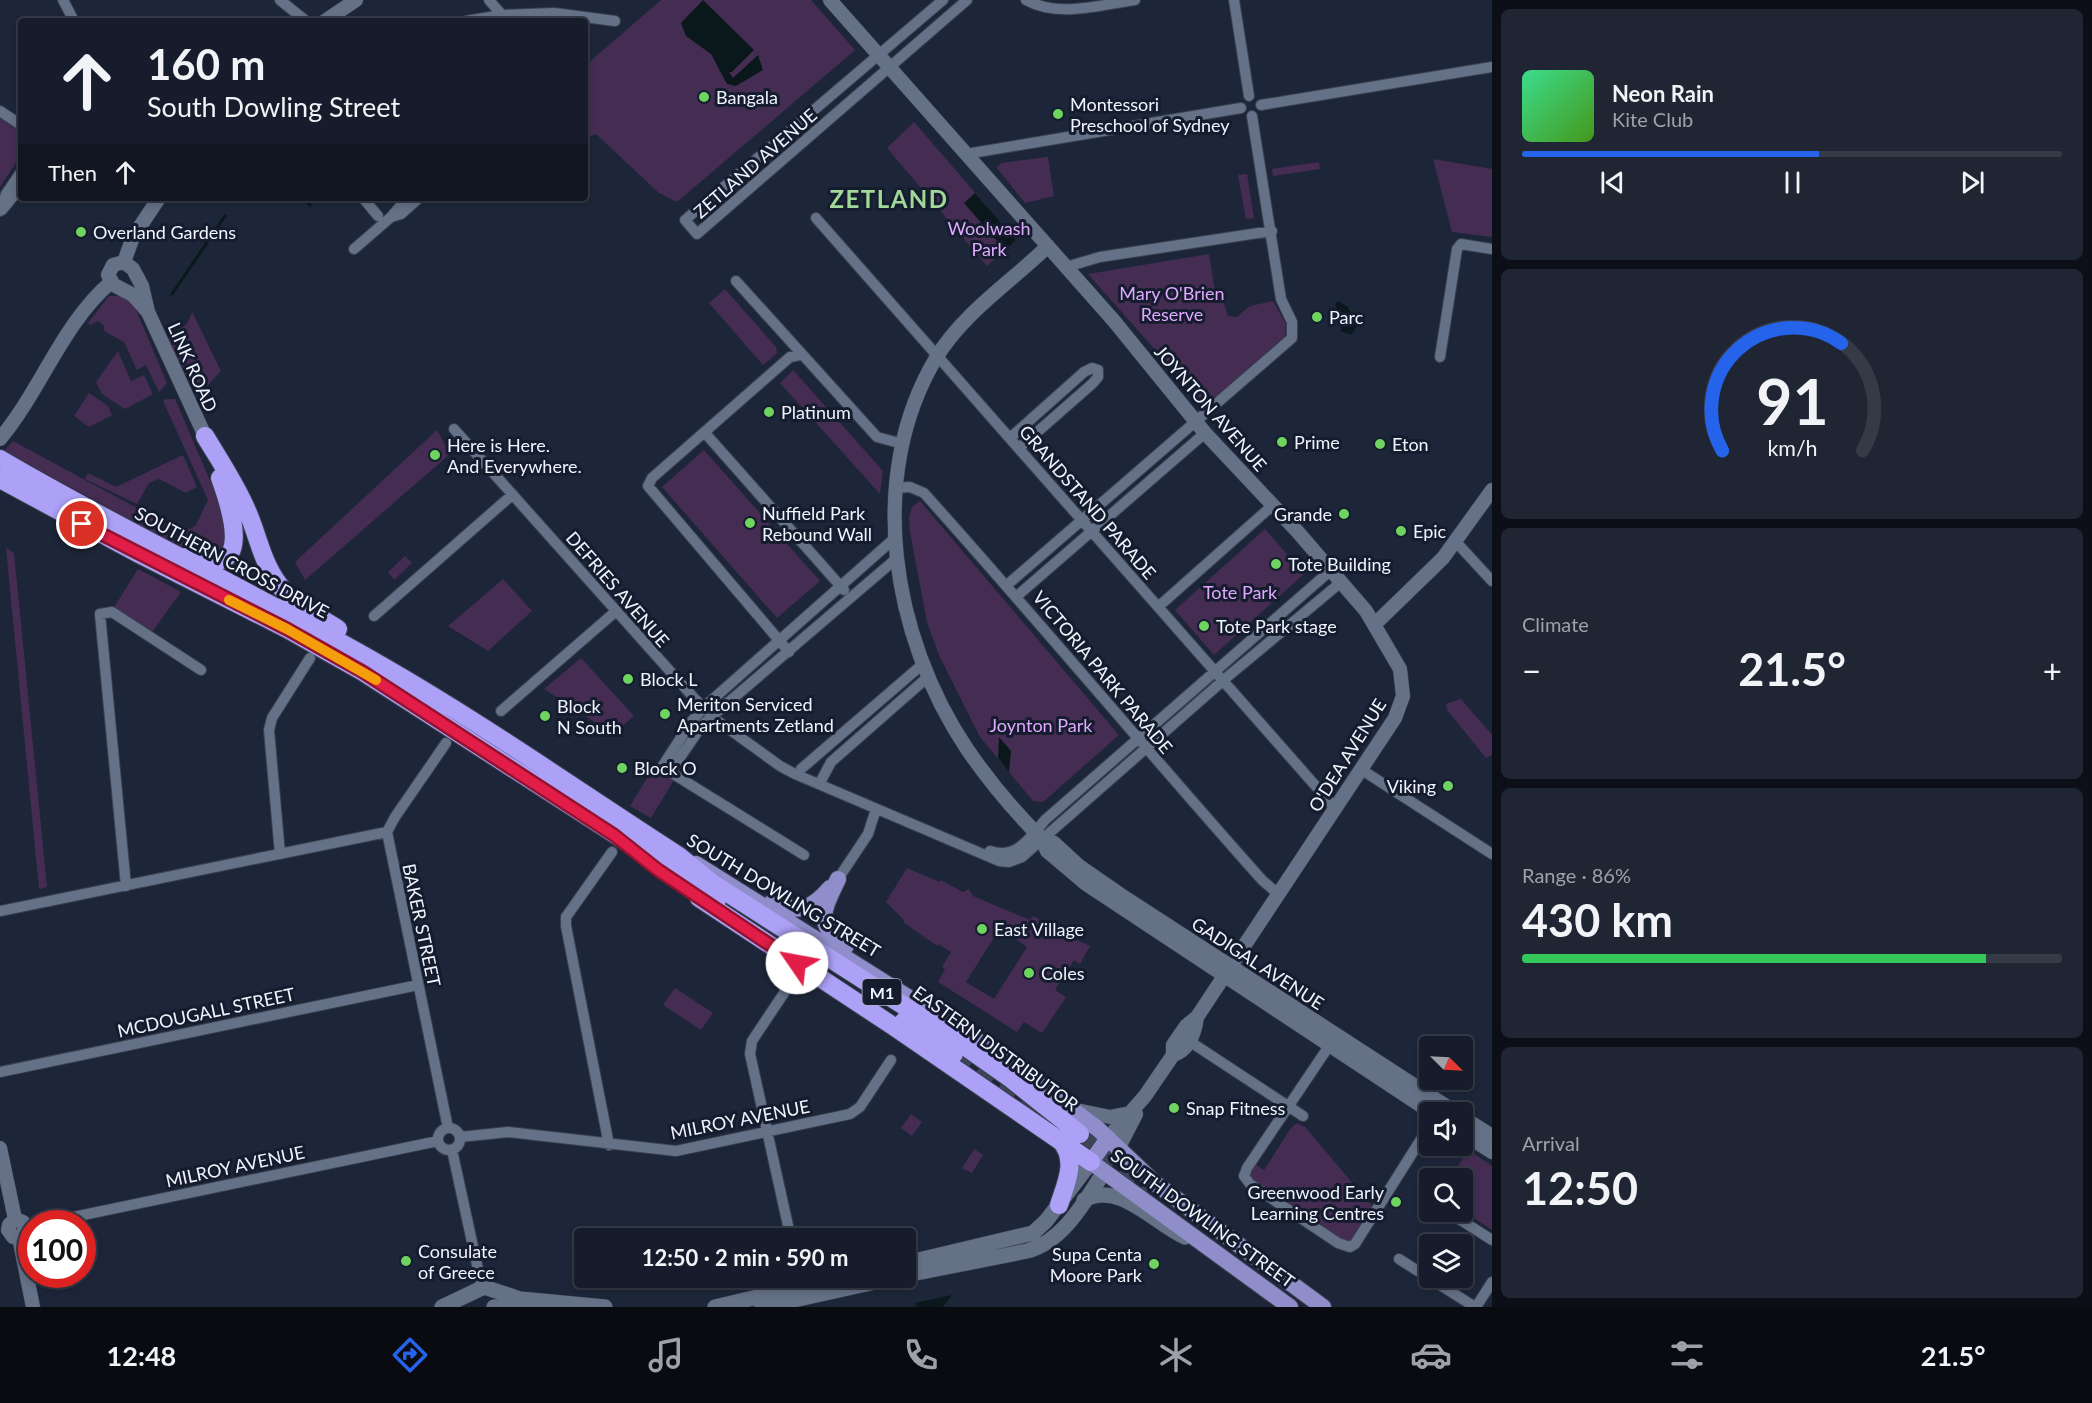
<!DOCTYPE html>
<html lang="en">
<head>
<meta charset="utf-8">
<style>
  :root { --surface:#161c2b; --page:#1f2533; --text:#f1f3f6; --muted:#9ea1a9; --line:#353a47; --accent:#2563eb }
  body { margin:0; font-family:Lato,sans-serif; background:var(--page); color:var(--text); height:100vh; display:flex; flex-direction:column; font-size:22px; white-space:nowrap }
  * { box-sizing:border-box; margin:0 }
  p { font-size:20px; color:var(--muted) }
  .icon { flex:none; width:33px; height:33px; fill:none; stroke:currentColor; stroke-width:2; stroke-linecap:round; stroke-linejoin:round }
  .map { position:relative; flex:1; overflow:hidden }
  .panel { display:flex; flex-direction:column; gap:9px; padding:9px; background:#0c0f18; width:600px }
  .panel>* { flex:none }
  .top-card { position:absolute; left:18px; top:18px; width:570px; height:183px; border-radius:6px; box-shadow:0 3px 9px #0003,0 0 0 2px var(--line); background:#161c2b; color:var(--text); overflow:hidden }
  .needle { width:39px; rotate:114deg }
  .controls { position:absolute; left:1419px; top:1036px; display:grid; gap:12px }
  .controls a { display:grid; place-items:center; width:54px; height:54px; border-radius:6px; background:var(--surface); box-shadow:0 3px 9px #0003,0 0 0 2px var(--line); font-size:30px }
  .speed { position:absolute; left:18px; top:1210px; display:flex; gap:12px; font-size:30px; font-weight:700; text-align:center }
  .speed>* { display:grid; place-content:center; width:78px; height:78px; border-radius:50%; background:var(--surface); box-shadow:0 3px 9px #0003,0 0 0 2px var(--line); line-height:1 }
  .speed .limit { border:9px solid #d22; background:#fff; color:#111 }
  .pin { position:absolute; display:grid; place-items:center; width:51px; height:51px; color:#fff; margin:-26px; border:3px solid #fff; border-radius:50%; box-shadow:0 2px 6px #0007 }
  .me { position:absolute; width:66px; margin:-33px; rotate:303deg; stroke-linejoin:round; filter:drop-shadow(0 0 4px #0008) }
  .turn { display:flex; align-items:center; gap:21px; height:126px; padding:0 30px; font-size:27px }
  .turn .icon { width:78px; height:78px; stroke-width:2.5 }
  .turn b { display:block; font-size:42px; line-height:51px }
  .then { display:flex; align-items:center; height:57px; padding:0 30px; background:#0003; gap:12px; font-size:22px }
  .big { font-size:45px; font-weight:700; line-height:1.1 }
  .panel .widget { flex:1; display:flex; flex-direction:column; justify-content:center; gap:9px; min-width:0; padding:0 21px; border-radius:9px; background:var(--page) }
  .panel .dial { align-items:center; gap:0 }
  .dial svg { height:156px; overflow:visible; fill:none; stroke:var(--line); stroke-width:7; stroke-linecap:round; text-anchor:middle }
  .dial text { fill:var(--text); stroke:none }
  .song { display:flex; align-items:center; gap:18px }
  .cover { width:72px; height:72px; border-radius:9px; background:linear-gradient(135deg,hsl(150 70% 55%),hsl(100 70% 35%)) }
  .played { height:6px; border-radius:3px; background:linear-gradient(90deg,var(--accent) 55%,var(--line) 55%) }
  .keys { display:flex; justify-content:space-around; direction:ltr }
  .heat { display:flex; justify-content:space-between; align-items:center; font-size:33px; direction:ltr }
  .charge { height:9px; border-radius:4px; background:linear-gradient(90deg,#34c759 86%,var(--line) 0) }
  .trip { position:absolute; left:574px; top:1228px; width:342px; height:60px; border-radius:6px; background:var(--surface); box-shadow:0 3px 9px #0003,0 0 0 2px var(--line); font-weight:700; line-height:60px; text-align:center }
  .menu { display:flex; height:96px; justify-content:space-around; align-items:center; background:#090b11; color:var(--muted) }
  .menu .icon { width:42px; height:42px }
  .menu .current { color:var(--accent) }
  .menu b { font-size:27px; color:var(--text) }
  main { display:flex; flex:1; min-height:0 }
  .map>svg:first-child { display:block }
  .green { fill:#452c53; fill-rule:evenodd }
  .water { fill:#0a181b }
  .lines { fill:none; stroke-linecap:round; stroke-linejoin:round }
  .stream { stroke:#0a181b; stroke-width:3 }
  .motorway-tunnel { stroke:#3c4557; stroke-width:18; stroke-dasharray:18 9; stroke-linecap:butt }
  .minor-casing { stroke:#3a4150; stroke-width:12 }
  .tertiary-casing { stroke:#3a4150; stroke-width:15 }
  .secondary-casing { stroke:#3a4150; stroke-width:16 }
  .primary-casing { stroke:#3a4150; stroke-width:18 }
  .motorway-casing { stroke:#3a4150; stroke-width:20 }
  .minor { stroke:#657187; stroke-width:10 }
  .tertiary { stroke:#657187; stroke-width:14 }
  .secondary { stroke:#657187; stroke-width:15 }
  .primary { stroke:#908eca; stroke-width:16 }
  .motorway { stroke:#aca1f7; stroke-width:18 }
  .route-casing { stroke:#92132f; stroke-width:15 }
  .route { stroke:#e11d48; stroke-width:10 }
  .slow { stroke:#f59e0b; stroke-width:10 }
  .poi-dot { fill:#6fd360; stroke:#141c2e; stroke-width:2 }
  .labels { text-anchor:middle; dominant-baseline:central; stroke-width:6; stroke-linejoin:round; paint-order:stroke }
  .shield { fill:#141c2e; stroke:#adb3c0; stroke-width:1.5 }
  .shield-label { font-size:16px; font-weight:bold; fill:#eff4fe }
  .poi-label { font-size:18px; fill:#eff4fe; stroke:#141c2e; text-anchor:start }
  .street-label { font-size:18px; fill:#eff4fe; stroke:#141c2e }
  .park-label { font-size:18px; fill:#e0a9fe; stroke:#141c2e }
  .district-label { font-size:24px; font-weight:bold; letter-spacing:1.5px; fill:#a2d79a; stroke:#141c2e }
</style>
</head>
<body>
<main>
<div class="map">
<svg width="1492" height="1307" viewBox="0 0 1492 1307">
  <rect width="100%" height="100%" fill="#1d2639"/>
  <path class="green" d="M661,0H811L855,50L677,202L659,193L596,134L585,138V66Z
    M0,118L21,132V155L0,187Z
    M914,122L1016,240L987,266L887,148Z
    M1048,157L1054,196L1025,203L997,168L1001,163Z
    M1433,159L1492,169V237L1452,232Z
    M1319,162L1320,169L1273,176L1272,169Z
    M1247,174L1254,218L1246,219L1238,175Z
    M1209,254L1216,298H1222L1228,316L1237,317L1250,306L1273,301L1286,324L1285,336L1205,406L1088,274Z
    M725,289L776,347L777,353L763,365L709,303Z
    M109,296H124L132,300L167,383L159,392L146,365L137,370L124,342L104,331V326L98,321L90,325L88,323Z
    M192,312L221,371L208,385L194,392L168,338L187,324Z
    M118,351L131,381L144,375L153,394L125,409L102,394L96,382Z
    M793,370L883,471L880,494L780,383Z
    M89,393L108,406L112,415L89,427L74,416Z
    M167,399H175L226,518L230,535L223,551L199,557L4,451L13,441L172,527L176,522L190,529L196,525L208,500L163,401Z
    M437,430L450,454L305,580L295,562Z
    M704,450L820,581L777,618L662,487Z
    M183,455L197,487L186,493L159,479L149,483L137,504L85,479L88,473L116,487Z
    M920,501L1119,735L1043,802L1033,801L980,737L939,655L927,622L910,532L909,517L912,507Z
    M1265,529L1304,574L1214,655L1175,610Z
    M6,548L14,553L47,887L39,889Z
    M405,556L412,563L394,580L388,572Z
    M138,569L181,592L152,632L113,609Z
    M503,579L532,611L488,651L448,626Z
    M581,658L634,716L613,734L544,689Z
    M1461,699L1492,735V755L1486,758L1447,710L1446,704Z
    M654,767L674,780L651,818L630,806Z
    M907,868L940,882L941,880L963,892L969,889L973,896L1030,920L1033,916L1039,919L1038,923L1056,931L1058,928L1065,935L1090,946L1080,964L1074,960L1055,990L1066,997L1042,1033L1024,1022L1017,1032L938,982L945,969L942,967L951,952L938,944L937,946L903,922L904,920L886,902ZM1000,928L1027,947L994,999L966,982Z
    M675,988L713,1013L701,1030L663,1005Z
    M911,1114L922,1122L912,1136L901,1128Z
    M1297,1123L1305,1127L1372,1206L1373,1211L1353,1243L1339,1240L1250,1178V1171L1255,1164L1264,1170L1291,1128Z
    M974,1149L983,1155L972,1173L962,1168Z
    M1468,1150L1492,1166V1230L1463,1211L1462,1179H1450Z"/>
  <path class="water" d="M703,0L754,50L732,72H729L733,78L758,55L763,70L736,86L727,84L711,54L686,36L681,23Z
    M975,193L1016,240L1005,250L964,203Z
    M1338,301L1348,307L1358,324L1351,335L1341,331V319L1335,304Z
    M999,737L1011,751L1009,772L998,758Z
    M952,1295L943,1307H916L915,1303Z"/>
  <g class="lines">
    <path class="stream" d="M303,198L310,205
      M172,294L225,216"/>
    <path class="motorway-tunnel" d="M956,1054L1046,1121
      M1080,1134L1151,1186"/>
    <g class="minor-casing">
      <path id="minor" d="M63,0L74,21
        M280,0L306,21
        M489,0L502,15
        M943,0L685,220L697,234L967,0
        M1026,0C1059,18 1100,5 1135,0
        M1234,0L1249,96
        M466,21L502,15L554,13L615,21
        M1261,105L1492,67
        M0,111L21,125
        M966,154L1241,108
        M363,198L378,216
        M2,210L21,187
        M0,211L6,194L21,172
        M391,217L401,214L419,198
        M816,218L1335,808
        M354,249L391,217L407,198
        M1066,267L1100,257L1272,231
        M736,281L877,437L903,444
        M1440,357L1457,249L1461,244L1492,249
        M454,429L694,698L719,722L780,766L795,774L999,861L1009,862L1022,857L1226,678L1340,583
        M705,433L844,590
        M1010,438L1084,372L1092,368L1098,370V377L1093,383L1019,448
        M896,488L910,487L924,493C1038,620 1148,752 1262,880L1277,893
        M1456,542L1492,581
        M1007,585L1292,338V322L1281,299L1252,116
        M1017,596L1205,433
        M1158,607L1273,505
        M374,616L512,495
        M789,652L648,486L652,478L790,357L800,355
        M501,711L615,612
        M446,743L395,817L387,832L448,1128
        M801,769L924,663
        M1362,770L1492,854
        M670,772L703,724L897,558
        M822,779L831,762L929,676
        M990,851C1016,860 1030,838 1045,820L1330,571
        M280,854L269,730L272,718L310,658
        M804,855L662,767L691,722L704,707L896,537
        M838,879L868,834L876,809
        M126,886L100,614L112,612L201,670
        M0,911L387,832
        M1189,1041L1303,1116
        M1329,1046L1247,1168L1244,1176L1250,1184L1338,1243L1350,1247L1355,1244L1430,1125
        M0,1072L418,985
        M438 1139a11 11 0 1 1 22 0a11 11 0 1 1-22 0Z
        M460,1137L508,1132L676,1151L850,1114L860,1107L891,1060
        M609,1145L566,926V917L612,852
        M452,1150L481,1283L480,1288
        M1448,1212L1492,1240
        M40,1224L438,1141
        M791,1239L750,1054L752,1041L796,975
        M1399,1259L1475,1307
        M1476,1307L1492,1282"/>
    </g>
    <g class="tertiary-casing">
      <path id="tertiary" d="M830,0L1114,321L1205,433L1297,531L1366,611L1400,669L1403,696L1395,718L1197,1017L1186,1026L1173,1045V1055L1145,1096L1108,1138
        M325,21L356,0
        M1048,246C1011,282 963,313 936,358C865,477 892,637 967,749C989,781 1014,811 1042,839L1054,843L1079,866L1121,895L1457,1113
        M124,262L133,237L159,198
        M148,312L133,295L114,285L108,275L113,265L124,262L133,269L142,286L148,312L205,436
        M0,439C41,390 62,324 111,282
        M1375,624L1443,558L1492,490
        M1042,839L1047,851L1086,884L1432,1113
        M1173,1055C1189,1050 1195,1032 1197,1017
        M1076,1110L1110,1117L1130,1113
        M1462,1117L1492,1136
        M1462,1133L1492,1152
        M0,1148L15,1219
        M1118,1149L1136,1114
        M15,1219L23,1222L25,1232L19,1237
        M15,1219L9,1225L8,1230L13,1237H19
        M19,1237L33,1307"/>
    </g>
    <g class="secondary-casing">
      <path id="secondary" d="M1084,1200C1119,1180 1155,1224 1185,1237
        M906,1263L1033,1233L1046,1221L1091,1162
        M906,1275L1027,1251C1063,1242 1085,1201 1104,1172
        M442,1307L484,1287L520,1299L605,1307
        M494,1307L527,1306
        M715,1307L839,1278
        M762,1307L893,1278"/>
    </g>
    <g class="primary-casing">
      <path id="primary" d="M696,864L1000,1055L1098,1129L1156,1184L1323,1307
        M838,879C824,909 813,924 846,946
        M773,901C798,915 812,909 830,888
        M1108,1138L1091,1162L1290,1307"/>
    </g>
    <g class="motorway-casing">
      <path id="motorway" d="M205,436C220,461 237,486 248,513C260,541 263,568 285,592C299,607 321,618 338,629
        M0,459C126,533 258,594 384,667C485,725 581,793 679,856L712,883L940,1029L1011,1079L1080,1134
        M0,479L139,554L287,629L363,672L717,900
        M189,555C255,583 232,511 220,478
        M699,898L893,1026L1091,1162
        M904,1021L954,1054
        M1059,1205C1066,1183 1078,1160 1060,1140"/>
    </g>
    <use href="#minor" class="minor"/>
    <use href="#tertiary" class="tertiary"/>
    <use href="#secondary" class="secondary"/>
    <use href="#primary" class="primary"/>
    <use href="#motorway" class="motorway"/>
  </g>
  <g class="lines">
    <g class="route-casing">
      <path id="route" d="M82,524L287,629L363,672L614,835L658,870L797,963"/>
    </g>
    <use href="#route" class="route"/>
    <path class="slow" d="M229,600L287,629L376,680"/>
  </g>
  <g class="poi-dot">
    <circle cx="704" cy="97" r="6"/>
    <circle cx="1058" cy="114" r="6"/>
    <circle cx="81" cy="232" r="6"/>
    <circle cx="1317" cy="317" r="6"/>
    <circle cx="769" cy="412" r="6"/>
    <circle cx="1282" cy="442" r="6"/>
    <circle cx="1380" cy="444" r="6"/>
    <circle cx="435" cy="455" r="6"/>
    <circle cx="1344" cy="514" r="6"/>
    <circle cx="750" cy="523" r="6"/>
    <circle cx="1401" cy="531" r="6"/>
    <circle cx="1276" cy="564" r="6"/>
    <circle cx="1204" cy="626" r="6"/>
    <circle cx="628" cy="679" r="6"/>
    <circle cx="665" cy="714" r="6"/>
    <circle cx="545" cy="716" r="6"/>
    <circle cx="622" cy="768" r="6"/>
    <circle cx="1448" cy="786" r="6"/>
    <circle cx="982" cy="929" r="6"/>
    <circle cx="1029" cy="973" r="6"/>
    <circle cx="1174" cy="1108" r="6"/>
    <circle cx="1396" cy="1202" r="6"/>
    <circle cx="406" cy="1261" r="6"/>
    <circle cx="1154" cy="1264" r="6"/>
  </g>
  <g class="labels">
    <rect class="shield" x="862.5" y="979" width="39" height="26" rx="4.5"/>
    <g class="shield-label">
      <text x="882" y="992">M1</text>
    </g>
    <g class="poi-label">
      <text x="716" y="97">Bangala</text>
      <text x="1070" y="104">Montessori<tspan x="1070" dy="21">Preschool of Sydney</tspan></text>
      <text x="93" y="232">Overland Gardens</text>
      <text x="1329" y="317">Parc</text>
      <text x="781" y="412">Platinum</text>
      <text x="1294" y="442">Prime</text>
      <text x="1392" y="444">Eton</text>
      <text x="447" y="445">Here is Here.<tspan x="447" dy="21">And Everywhere.</tspan></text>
      <text x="762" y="513">Nuffield Park<tspan x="762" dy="21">Rebound Wall</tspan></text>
      <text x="1332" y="514" text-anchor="end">Grande</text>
      <text x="1413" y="531">Epic</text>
      <text x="1288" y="564">Tote Building</text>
      <text x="1216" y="626">Tote Park stage</text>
      <text x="640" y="679">Block L</text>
      <text x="677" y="704">Meriton Serviced<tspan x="677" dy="21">Apartments Zetland</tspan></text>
      <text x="557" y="706">Block<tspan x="557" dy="21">N South</tspan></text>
      <text x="634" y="768">Block O</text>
      <text x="1436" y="786" text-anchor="end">Viking</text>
      <text x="994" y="929">East Village</text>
      <text x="1041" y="973">Coles</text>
      <text x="1186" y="1108">Snap Fitness</text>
      <text x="1384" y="1192" text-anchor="end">Greenwood Early<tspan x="1384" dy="21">Learning Centres</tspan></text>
      <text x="418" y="1251">Consulate<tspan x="418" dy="21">of Greece</tspan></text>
      <text x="1142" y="1254" text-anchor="end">Supa Centa<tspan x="1142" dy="21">Moore Park</tspan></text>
    </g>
    <g class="street-label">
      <text transform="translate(755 163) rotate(-41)">ZETLAND AVENUE</text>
      <text transform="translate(193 367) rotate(66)">LINK ROAD</text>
      <text transform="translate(1211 408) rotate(49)">JOYNTON AVENUE</text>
      <text transform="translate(1088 502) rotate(49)">GRANDSTAND PARADE</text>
      <text transform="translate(232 562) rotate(28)">SOUTHERN CROSS DRIVE</text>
      <text transform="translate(618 589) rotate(49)">DEFRIES AVENUE</text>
      <text transform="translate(1103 672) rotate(50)">VICTORIA PARK PARADE</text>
      <text transform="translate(1347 755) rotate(-58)">O'DEA AVENUE</text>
      <text transform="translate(784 895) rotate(31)">SOUTH DOWLING STREET</text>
      <text transform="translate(422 925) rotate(78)">BAKER STREET</text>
      <text transform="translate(1258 963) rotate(33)">GADIGAL AVENUE</text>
      <text transform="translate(206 1012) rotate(-12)">MCDOUGALL STREET</text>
      <text transform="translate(996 1048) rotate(36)">EASTERN DISTRIBUTOR</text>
      <text transform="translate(740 1119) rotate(-11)">MILROY AVENUE</text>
      <text transform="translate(235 1166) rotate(-12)">MILROY AVENUE</text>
      <text transform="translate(1203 1218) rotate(36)">SOUTH DOWLING STREET</text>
    </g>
    <g class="park-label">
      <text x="989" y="228">Woolwash<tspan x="989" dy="21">Park</tspan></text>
      <text x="1172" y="293">Mary O'Brien<tspan x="1172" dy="21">Reserve</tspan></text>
      <text x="1240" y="592">Tote Park</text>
      <text x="1041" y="725">Joynton Park</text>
    </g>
    <g class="district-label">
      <text x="889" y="198">ZETLAND</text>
    </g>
  </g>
</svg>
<div class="controls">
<a><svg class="needle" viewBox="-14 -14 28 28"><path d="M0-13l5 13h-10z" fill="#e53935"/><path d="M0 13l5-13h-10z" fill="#9ea1a9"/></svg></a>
<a><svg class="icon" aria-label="sound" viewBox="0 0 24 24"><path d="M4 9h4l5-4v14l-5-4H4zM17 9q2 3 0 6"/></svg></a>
<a><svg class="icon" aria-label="search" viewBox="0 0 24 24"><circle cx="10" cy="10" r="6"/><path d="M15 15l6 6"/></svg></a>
<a><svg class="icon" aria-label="layers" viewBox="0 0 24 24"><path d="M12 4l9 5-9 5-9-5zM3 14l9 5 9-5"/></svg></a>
</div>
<div class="speed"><div class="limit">100</div></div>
<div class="pin" style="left:82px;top:524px;background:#d93025"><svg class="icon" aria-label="arrive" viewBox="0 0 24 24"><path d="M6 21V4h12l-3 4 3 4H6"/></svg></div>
<svg class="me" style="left:797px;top:963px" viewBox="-20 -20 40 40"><circle r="19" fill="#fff"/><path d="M0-13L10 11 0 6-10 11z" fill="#e11d48"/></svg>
<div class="trip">12:50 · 2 min · 590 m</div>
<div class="top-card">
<div class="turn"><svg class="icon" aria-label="ahead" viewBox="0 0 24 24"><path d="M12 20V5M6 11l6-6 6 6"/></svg><div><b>160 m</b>South Dowling Street</div></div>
<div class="then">Then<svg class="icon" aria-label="ahead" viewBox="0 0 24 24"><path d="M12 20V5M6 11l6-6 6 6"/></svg></div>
</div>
</div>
<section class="panel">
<div class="widget">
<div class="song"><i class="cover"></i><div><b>Neon Rain</b><p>Kite Club</p></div></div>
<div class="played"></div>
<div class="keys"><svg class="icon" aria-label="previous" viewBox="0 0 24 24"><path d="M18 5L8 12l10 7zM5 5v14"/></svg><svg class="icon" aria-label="pause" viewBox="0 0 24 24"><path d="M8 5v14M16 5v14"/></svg><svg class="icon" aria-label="next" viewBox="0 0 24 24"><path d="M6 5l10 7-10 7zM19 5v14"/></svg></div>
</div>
<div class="widget dial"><svg viewBox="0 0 100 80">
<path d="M14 69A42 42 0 1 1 86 69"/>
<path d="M14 69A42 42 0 0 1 75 14" stroke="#2563eb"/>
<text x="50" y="56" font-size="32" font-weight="700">91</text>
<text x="50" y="72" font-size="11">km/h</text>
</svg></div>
<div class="widget"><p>Climate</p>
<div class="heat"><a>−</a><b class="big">21.5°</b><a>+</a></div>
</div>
<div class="widget"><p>Range · 86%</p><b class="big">430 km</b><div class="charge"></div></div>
<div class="widget"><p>Arrival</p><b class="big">12:50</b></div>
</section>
</main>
<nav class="menu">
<b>12:48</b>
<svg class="icon current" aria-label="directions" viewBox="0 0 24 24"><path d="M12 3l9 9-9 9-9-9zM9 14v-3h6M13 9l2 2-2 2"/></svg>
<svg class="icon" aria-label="music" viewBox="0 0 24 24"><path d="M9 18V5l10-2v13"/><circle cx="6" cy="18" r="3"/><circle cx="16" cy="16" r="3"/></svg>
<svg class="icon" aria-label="phone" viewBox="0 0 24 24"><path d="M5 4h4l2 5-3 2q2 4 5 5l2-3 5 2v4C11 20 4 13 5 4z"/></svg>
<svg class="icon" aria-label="climate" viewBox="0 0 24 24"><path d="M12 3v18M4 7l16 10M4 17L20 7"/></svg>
<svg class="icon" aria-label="car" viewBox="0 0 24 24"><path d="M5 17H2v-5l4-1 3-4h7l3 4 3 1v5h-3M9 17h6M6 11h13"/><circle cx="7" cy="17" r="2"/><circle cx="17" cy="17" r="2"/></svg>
<svg class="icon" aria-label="filters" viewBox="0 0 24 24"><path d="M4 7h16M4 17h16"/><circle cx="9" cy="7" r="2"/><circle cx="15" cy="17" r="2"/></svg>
<b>21.5°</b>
</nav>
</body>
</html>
